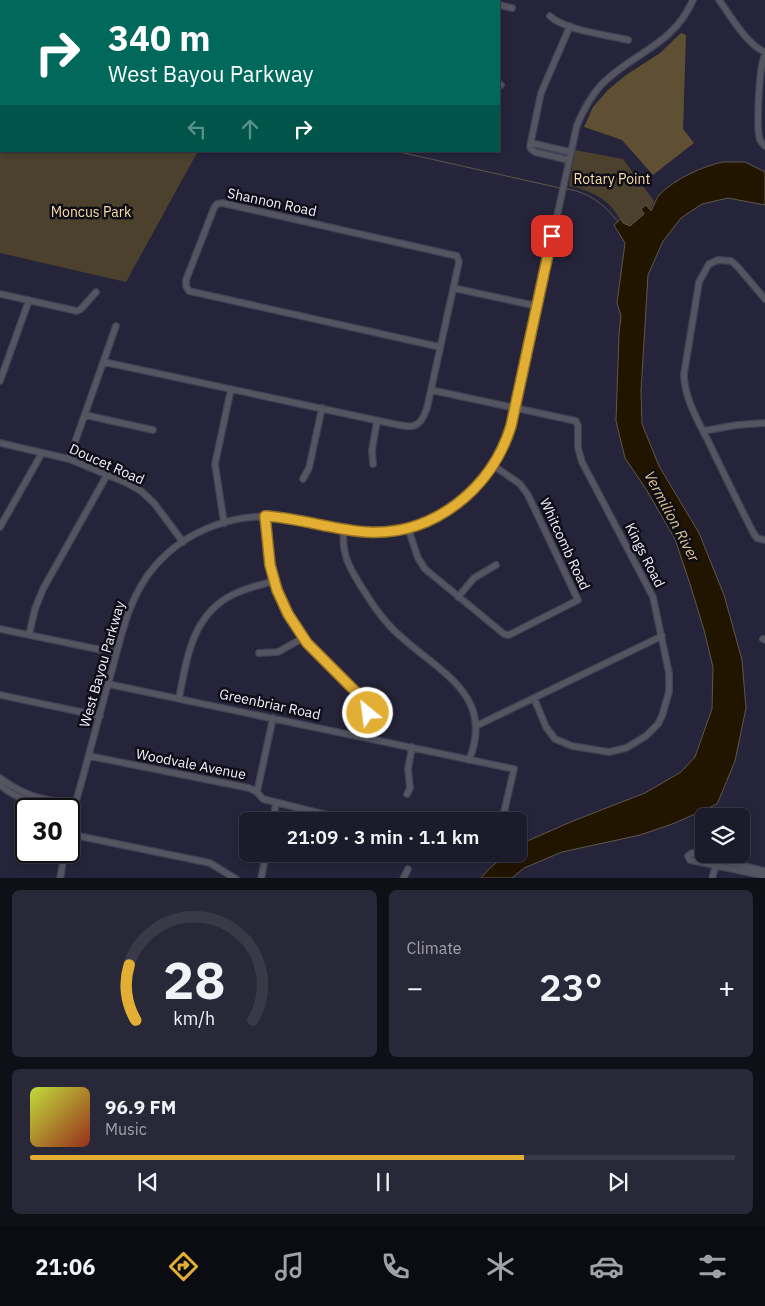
<!DOCTYPE html>
<html lang="en">
<head>
<meta charset="utf-8">
<style>
  :root { --surface:#1c1b2c; --page:#292838; --text:#f1f3f6; --muted:#a0a1a9; --line:#3a3948; --accent:#e2ae34 }
  body { margin:0; font-family:"IBM Plex Sans",sans-serif; background:var(--page); color:var(--text); height:100vh; display:flex; flex-direction:column; font-size:19px; white-space:nowrap }
  * { box-sizing:border-box; margin:0 }
  p { font-size:16px; color:var(--muted) }
  .icon { flex:none; width:28px; height:28px; fill:none; stroke:currentColor; stroke-width:2; stroke-linecap:round; stroke-linejoin:round }
  .map { position:relative; height:878px; overflow:hidden }
  .details { display:flex; flex-direction:column; gap:12px; padding:12px; background:#0f0f18; flex:1 }
  .details>* { flex:none }
  .banner { position:absolute; left:0px; top:0px; width:500px; height:152px; box-shadow:0 2px 8px #0003,0 0 0 1px var(--line); background:#00695c; color:#fff; overflow:hidden }
  .fabs { position:absolute; left:695px; top:808px; display:grid; gap:10px }
  .fabs a { display:grid; place-items:center; width:55px; height:55px; border-radius:8px; background:var(--surface); box-shadow:0 2px 8px #0003,0 0 0 1px var(--line); font-size:25px }
  .speed { position:absolute; left:15px; top:798px; display:flex; gap:10px; font-size:25px; font-weight:700; text-align:center }
  .speed>* { display:grid; place-content:center; width:65px; height:65px; border-radius:50%; background:var(--surface); box-shadow:0 2px 8px #0003,0 0 0 1px var(--line); line-height:1 }
  .speed .limit { border:2px solid #111; border-radius:8px; background:#fff; color:#111 }
  .pin { position:absolute; display:grid; place-items:center; width:42px; height:42px; color:#fff; margin:-21px; border-radius:10px; box-shadow:0 2px 8px #0006 }
  .me { position:absolute; width:55px; margin:-28px; rotate:331deg; stroke-linejoin:round; filter:drop-shadow(0 0 4px #0008) }
  .turn { display:flex; align-items:center; gap:18px; height:105px; padding:0 25px; font-size:22px }
  .turn .icon { width:65px; height:65px; stroke-width:2.5 }
  .turn b { display:block; font-size:35px; line-height:42px }
  .lanes { display:flex; align-items:center; height:48px; padding:0 25px; background:#0003; justify-content:center; gap:25px; direction:ltr }
  .lanes .off { opacity:.35 }
  .big { font-size:38px; font-weight:600; line-height:1.1 }
  .details .widget { flex:1; display:flex; flex-direction:column; justify-content:center; gap:8px; min-width:0; padding:0 18px; border-radius:8px; background:var(--page) }
  .details .dial { align-items:center; gap:0 }
  .dial svg { height:130px; overflow:visible; fill:none; stroke:var(--line); stroke-width:7; stroke-linecap:round; text-anchor:middle }
  .dial text { fill:var(--text); stroke:none }
  .song { display:flex; align-items:center; gap:15px }
  .cover { width:60px; height:60px; border-radius:8px; background:linear-gradient(135deg,hsl(70 70% 55%),hsl(10 70% 35%)) }
  .played { height:5px; border-radius:2px; background:linear-gradient(90deg,var(--accent) 70%,var(--line) 70%) }
  .keys { display:flex; justify-content:space-around; direction:ltr }
  .heat { display:flex; justify-content:space-between; align-items:center; font-size:28px; direction:ltr }
  .details .tiles { flex:1; display:grid; gap:12px; grid-template-columns:1fr 1fr }
  .widget:last-child { grid-column:span 2 }
  .trip { position:absolute; left:239px; top:812px; width:288px; height:50px; border-radius:8px; background:var(--surface); box-shadow:0 2px 8px #0003,0 0 0 1px var(--line); font-weight:600; line-height:50px; text-align:center }
  .dock { display:flex; height:80px; justify-content:space-around; align-items:center; background:#0b0b12; color:var(--muted) }
  .dock .icon { width:35px; height:35px }
  .dock .on { color:var(--accent) }
  .dock b { font-size:22px; color:var(--text) }
  .map>svg:first-child { display:block }
  .green { fill:#4b412d }
  .forest { fill:#5f5033 }
  .water { fill:#211500; stroke:#5f574c }
  .lines { fill:none; stroke-linecap:round; stroke-linejoin:round }
  .stream { stroke:#5f574c; stroke-width:1 }
  .minor-casing { stroke:#424155; stroke-width:8 }
  .minor { stroke:#555562; stroke-width:5.5 }
  .route-casing { stroke:#937122; stroke-width:12 }
  .route { stroke:#e2ae34; stroke-width:9 }
  .labels { text-anchor:middle; dominant-baseline:central; stroke-width:5; stroke-linejoin:round; paint-order:stroke }
  .park-label { font-size:14px; fill:#fadea6; stroke:#0f0e18 }
  .street-label { font-size:14px; fill:#f1f1fd; stroke:#0f0e18 }
  .water-label { font-size:15px; font-style:italic; fill:#e0c48d; stroke:#0f0e18 }
</style>
</head>
<body>
<div class="map">
<svg width="765" height="879" viewBox="0 0 765 879">
  <rect width="100%" height="100%" fill="#26243a"/>
  <path class="green" d="M0,60L1,151H198L126,282L0,253Z
    M575,150L623,159L654,201L651,209L629,228L622,224C612,200 593,191 569,186Z"/>
  <path class="forest" d="M681,33L686,35L683,129L694,143L653,175L622,140L584,127L593,107L608,90L626,75L660,53Z"/>
  <path class="water" d="M723,162H745L765,172V205L728,198L702,204L681,218L663,241L648,275L641,391L642,424L659,466L699,533L724,595L742,660L746,708L735,761L717,804L675,823L640,835L562,852L524,868L512,878H481C489,868 504,854 518,854V848L525,842L573,821L645,793L681,772L695,757L712,709L713,667L704,630L690,584L675,539L646,489L625,458L616,421L619,334L621,316L617,303L625,243L614,225L621,219L623,223L630,226L644,214L641,209L646,205L651,211C654,206 656,198 660,194C675,179 703,166 723,162Z"/>
  <g class="lines">
    <path class="stream" d="M0,57H1
      M395,151L560,188
      M567,189C589,192 605,205 618,222"/>
    <g class="minor-casing">
      <path id="minor" d="M135,0L136,1
        M472,0L478,1
        M719,0C730,15 747,45 765,52
        M199,1L200,0
        M288,1V0
        M499,5L512,8
        M550,16C564,30 607,35 628,40
        M765,55C759,65 756,128 760,140C762,143 763,144 765,146
        M499,84L501,85
        M531,143L570,152
        M568,160L535,152L531,149L530,146L541,93L570,26
        M453,288L537,306
        M0,294L77,311L81,309L96,292
        M765,299L737,266L731,261L718,260L709,264L699,282L684,374C684,399 700,424 711,447C725,476 739,505 754,534L757,538L765,540
        M104,362L389,423C410,427 419,432 427,408L459,262L457,256L222,203L217,204L214,208L186,280V286L189,291L440,347
        M0,381L29,300
        M431,390L576,421L578,426V448L582,462L653,597L669,673V692L662,716L658,724L646,736L626,748L609,752L572,746L555,739L546,727L534,698
        M85,415L153,430
        M703,431L737,425L765,423
        M0,443L69,459L127,483L141,491L154,503L183,542
        M69,459L116,326
        M373,464L372,450L377,421
        M303,479L309,468L322,408
        M265,516L270,565L280,597L292,622L307,643L364,700L368,713L364,737
        M224,523L215,464L231,389
        M0,527L42,453
        M408,528L418,558L425,569L504,634L509,635L578,600L528,495L520,484L494,466
        M344,530C341,551 348,565 359,583C371,602 382,620 399,635C438,671 496,695 469,760
        M458,597L474,578L496,565
        M0,629L116,653
        M29,635L35,609L43,589L107,475
        M763,639L765,640
        M259,653L278,652L303,638
        M108,684L514,769L502,821
        M0,695L100,716
        M179,698C187,658 192,614 234,594C246,588 260,585 274,581
        M476,726L662,636
        M89,756L249,788L257,792L263,799L331,816L341,821
        M0,778C27,798 43,799 75,805
        M0,785C19,801 39,804 62,809
        M257,792L273,718
        M407,794L410,788L408,769L412,747
        M273,821L276,803
        M69,834L210,863L236,879
        M69,836L75,805C88,760 99,715 112,670C122,633 129,596 155,566C186,530 237,511 284,518C312,522 339,530 366,532C433,537 492,488 511,426L577,125C583,111 590,97 601,85C633,52 672,47 693,0
        M765,871L692,853L688,856L690,860L765,876
        M60,879L65,851
        M261,879L266,854
        M403,879L408,869
        M712,879L716,864"/>
    </g>
    <use href="#minor" class="minor"/>
  </g>
  <g class="lines">
    <g class="route-casing">
      <path id="route" d="M368,713L364,700L307,643L288,614L277,590L270,565L265,516C300,518 333,530 367,532C434,536 492,488 511,426L552,236"/>
    </g>
    <use href="#route" class="route"/>
  </g>
  <g class="labels">
    <g class="park-label">
      <text x="612" y="179">Rotary Point</text>
      <text x="91" y="212">Moncus Park</text>
    </g>
    <g class="street-label">
      <text transform="translate(272 202) rotate(12)">Shannon Road</text>
      <text transform="translate(107 464) rotate(24)">Doucet Road</text>
      <text transform="translate(565 544) rotate(65)">Whitcomb Road</text>
      <text transform="translate(645 555) rotate(63)">Kings Road</text>
      <text transform="translate(102 664) rotate(-74)">West Bayou Parkway</text>
      <text transform="translate(270 704) rotate(12)">Greenbriar Road</text>
      <text transform="translate(191 764) rotate(11)">Woodvale Avenue</text>
    </g>
    <g class="water-label">
      <text transform="translate(672 516) rotate(62)">Vermilion River</text>
    </g>
  </g>
</svg>
<div class="fabs">
<a><svg class="icon" aria-label="layers" viewBox="0 0 24 24"><path d="M12 4l9 5-9 5-9-5zM3 14l9 5 9-5"/></svg></a>
</div>
<div class="speed"><div class="limit">30</div></div>
<div class="pin" style="left:552px;top:236px;background:#d93025"><svg class="icon" aria-label="arrive" viewBox="0 0 24 24"><path d="M6 21V4h12l-3 4 3 4H6"/></svg></div>
<svg class="me" style="left:368px;top:713px" viewBox="-20 -20 40 40"><circle r="17" fill="#e2ae34" stroke="#fff" stroke-width="3"/><path d="M0-11L8 9 0 5-8 9z" fill="#fff"/></svg>
<div class="trip">21:09 · 3 min · 1.1 km</div>
<div class="banner">
<div class="turn"><svg class="icon" aria-label="right" viewBox="0 0 24 24"><path d="M7 20v-9h11M14 6l5 5-5 5"/></svg><div><b>340 m</b>West Bayou Parkway</div></div>
<div class="lanes"><svg class="icon off" aria-label="left" viewBox="0 0 24 24"><path d="M17 20v-9H6M10 6l-5 5 5 5"/></svg><svg class="icon off" aria-label="ahead" viewBox="0 0 24 24"><path d="M12 20V5M6 11l6-6 6 6"/></svg><svg class="icon" aria-label="right" viewBox="0 0 24 24"><path d="M7 20v-9h11M14 6l5 5-5 5"/></svg></div>
</div>
</div>
<section class="details">
<div class="tiles">
<div class="widget dial"><svg viewBox="0 0 100 80">
<path d="M14 69A42 42 0 1 1 86 69"/>
<path d="M14 69A42 42 0 0 1 10 35" stroke="#e2ae34"/>
<text x="50" y="56" font-size="32" font-weight="700">28</text>
<text x="50" y="72" font-size="11">km/h</text>
</svg></div>
<div class="widget"><p>Climate</p>
<div class="heat"><a>−</a><b class="big">23°</b><a>+</a></div>
</div>
<div class="widget">
<div class="song"><i class="cover"></i><div><b>96.9 FM</b><p>Music</p></div></div>
<div class="played"></div>
<div class="keys"><svg class="icon" aria-label="previous" viewBox="0 0 24 24"><path d="M18 5L8 12l10 7zM5 5v14"/></svg><svg class="icon" aria-label="pause" viewBox="0 0 24 24"><path d="M8 5v14M16 5v14"/></svg><svg class="icon" aria-label="next" viewBox="0 0 24 24"><path d="M6 5l10 7-10 7zM19 5v14"/></svg></div>
</div>
</div>
</section>
<nav class="dock">
<b>21:06</b>
<svg class="icon on" aria-label="directions" viewBox="0 0 24 24"><path d="M12 3l9 9-9 9-9-9zM9 14v-3h6M13 9l2 2-2 2"/></svg>
<svg class="icon" aria-label="music" viewBox="0 0 24 24"><path d="M9 18V5l10-2v13"/><circle cx="6" cy="18" r="3"/><circle cx="16" cy="16" r="3"/></svg>
<svg class="icon" aria-label="phone" viewBox="0 0 24 24"><path d="M5 4h4l2 5-3 2q2 4 5 5l2-3 5 2v4C11 20 4 13 5 4z"/></svg>
<svg class="icon" aria-label="climate" viewBox="0 0 24 24"><path d="M12 3v18M4 7l16 10M4 17L20 7"/></svg>
<svg class="icon" aria-label="car" viewBox="0 0 24 24"><path d="M5 17H2v-5l4-1 3-4h7l3 4 3 1v5h-3M9 17h6M6 11h13"/><circle cx="7" cy="17" r="2"/><circle cx="17" cy="17" r="2"/></svg>
<svg class="icon" aria-label="filters" viewBox="0 0 24 24"><path d="M4 7h16M4 17h16"/><circle cx="9" cy="7" r="2"/><circle cx="15" cy="17" r="2"/></svg>
</nav>
</body>
</html>
